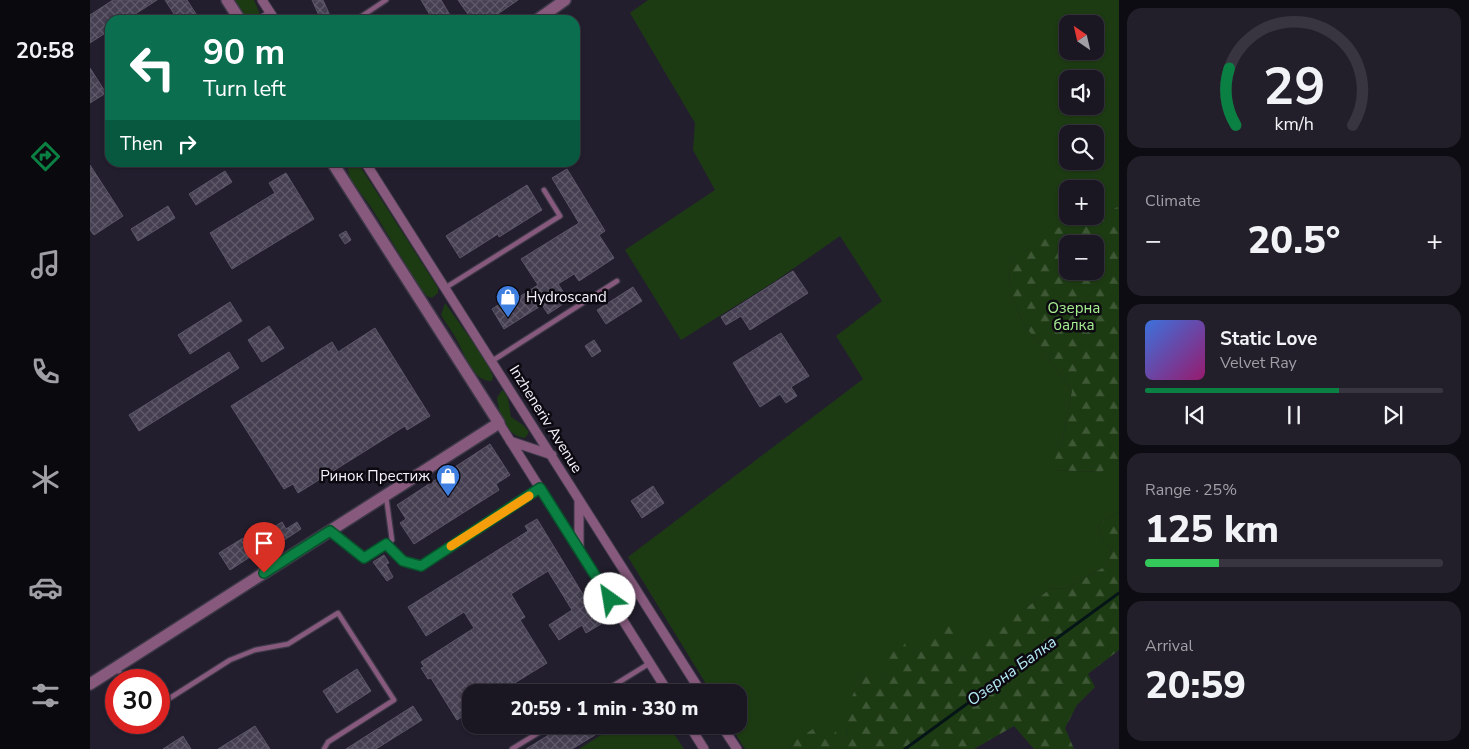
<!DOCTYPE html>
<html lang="en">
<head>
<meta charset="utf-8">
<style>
  :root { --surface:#1a1622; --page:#231f2a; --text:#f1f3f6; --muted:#9f9fa5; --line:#383540; --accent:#0b8043 }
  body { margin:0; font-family:"Nunito Sans",sans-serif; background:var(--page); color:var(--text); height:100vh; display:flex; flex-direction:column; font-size:19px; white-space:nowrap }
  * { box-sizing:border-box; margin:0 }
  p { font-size:16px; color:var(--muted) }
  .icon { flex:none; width:28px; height:28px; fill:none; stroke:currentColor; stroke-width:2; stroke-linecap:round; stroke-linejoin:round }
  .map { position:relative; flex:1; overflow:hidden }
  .side { display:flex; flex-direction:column; gap:8px; padding:8px; background:#0e0c13; width:350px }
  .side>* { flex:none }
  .hud { position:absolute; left:15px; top:15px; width:475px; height:152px; border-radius:15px; box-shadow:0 1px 4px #0004,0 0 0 1px var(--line); background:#0b6e4f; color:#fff; overflow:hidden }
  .needle { width:32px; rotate:326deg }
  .fabs { position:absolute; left:969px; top:15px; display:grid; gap:10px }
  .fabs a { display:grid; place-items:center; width:45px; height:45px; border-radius:10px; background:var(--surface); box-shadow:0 1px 4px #0004,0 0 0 1px var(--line); font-size:25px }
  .speed { position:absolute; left:15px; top:669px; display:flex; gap:10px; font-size:25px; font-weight:700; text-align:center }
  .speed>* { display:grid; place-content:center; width:65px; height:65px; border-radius:50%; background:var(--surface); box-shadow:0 1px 4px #0004,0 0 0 1px var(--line); line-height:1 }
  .speed .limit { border:8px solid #d22; background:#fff; color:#111 }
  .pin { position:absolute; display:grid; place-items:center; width:42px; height:42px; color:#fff; margin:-51px -21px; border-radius:50% 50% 50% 0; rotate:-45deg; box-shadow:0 0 5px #0007 }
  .pin .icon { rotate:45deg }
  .me { position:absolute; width:55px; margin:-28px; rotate:328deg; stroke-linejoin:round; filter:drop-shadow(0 0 4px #0008) }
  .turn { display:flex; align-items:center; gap:18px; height:105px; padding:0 15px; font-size:22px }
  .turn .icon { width:65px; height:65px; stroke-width:2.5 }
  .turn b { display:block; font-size:35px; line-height:42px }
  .then { display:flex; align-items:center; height:48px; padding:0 15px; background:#0003; gap:10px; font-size:19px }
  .big { font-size:38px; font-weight:800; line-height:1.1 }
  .side .widget { flex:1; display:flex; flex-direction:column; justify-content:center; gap:8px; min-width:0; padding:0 18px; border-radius:15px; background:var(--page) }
  .side .dial { align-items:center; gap:0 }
  .dial svg { height:130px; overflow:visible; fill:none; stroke:var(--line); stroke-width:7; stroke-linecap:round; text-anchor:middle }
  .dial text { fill:var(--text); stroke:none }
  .song { display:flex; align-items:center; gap:15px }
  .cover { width:60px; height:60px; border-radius:8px; background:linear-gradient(135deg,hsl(220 70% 55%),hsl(320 70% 35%)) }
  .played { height:5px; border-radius:2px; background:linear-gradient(90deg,var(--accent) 65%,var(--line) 65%) }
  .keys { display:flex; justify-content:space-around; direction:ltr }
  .heat { display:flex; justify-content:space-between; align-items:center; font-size:28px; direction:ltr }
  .charge { height:8px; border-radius:4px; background:linear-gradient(90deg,#34c759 25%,var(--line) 0) }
  .trip { position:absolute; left:372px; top:684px; width:285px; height:50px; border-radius:15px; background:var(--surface); box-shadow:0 1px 4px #0004,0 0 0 1px var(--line); font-weight:800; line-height:50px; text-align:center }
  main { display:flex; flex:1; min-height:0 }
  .menu { display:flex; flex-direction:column; width:90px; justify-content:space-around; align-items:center; background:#0a090e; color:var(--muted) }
  .menu .icon { width:35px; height:35px }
  .menu .selected { color:var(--accent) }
  .menu b { font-size:22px; color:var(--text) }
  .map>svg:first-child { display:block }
  .green { fill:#1d3b13; fill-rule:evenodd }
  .forest { fill:url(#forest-firs); fill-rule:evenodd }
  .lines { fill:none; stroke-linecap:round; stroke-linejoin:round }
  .stream { stroke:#051417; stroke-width:3 }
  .building { fill:url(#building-cross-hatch); stroke:#5b5568 }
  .service-casing { stroke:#3c3847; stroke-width:7 }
  .minor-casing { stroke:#3c3847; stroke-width:11 }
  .tertiary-casing { stroke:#3c3847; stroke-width:14 }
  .service { stroke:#87597d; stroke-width:4.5 }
  .minor { stroke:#87597d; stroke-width:9 }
  .tertiary { stroke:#87597d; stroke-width:11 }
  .route-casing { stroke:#07532c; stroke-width:12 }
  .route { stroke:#0b8043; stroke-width:9 }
  .slow { stroke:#f59e0b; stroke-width:9 }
  .labels { text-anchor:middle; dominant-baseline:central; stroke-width:5; stroke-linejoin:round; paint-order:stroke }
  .poi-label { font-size:15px; fill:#f6f3fe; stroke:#0c0910; text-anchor:start }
  .park-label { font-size:15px; fill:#a6ef91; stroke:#0c0910 }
  .street-label { font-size:15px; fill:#f6f3fe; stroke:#0c0910 }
  .water-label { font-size:16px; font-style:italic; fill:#b4eaf6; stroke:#0c0910 }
</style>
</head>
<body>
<main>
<nav class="menu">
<b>20:58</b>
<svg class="icon selected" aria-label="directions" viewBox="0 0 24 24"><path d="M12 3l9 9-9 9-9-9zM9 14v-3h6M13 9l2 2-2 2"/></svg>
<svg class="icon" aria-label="music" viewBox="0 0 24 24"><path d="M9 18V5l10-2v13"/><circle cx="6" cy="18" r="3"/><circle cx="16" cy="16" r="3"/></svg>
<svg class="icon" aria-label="phone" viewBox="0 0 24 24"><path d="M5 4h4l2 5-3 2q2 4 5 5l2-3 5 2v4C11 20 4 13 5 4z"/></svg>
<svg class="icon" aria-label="climate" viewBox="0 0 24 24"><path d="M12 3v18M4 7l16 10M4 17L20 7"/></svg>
<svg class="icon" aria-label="car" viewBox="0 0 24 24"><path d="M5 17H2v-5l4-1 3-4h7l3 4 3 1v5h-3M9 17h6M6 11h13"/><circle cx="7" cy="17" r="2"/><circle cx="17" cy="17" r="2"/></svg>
<svg class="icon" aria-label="filters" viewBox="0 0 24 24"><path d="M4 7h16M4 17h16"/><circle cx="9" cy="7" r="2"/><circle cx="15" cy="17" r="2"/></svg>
</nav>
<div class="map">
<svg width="1029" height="749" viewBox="0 0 1029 749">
  <defs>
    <pattern id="forest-firs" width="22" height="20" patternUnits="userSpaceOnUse" patternTransform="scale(1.25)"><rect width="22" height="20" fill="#1d3b13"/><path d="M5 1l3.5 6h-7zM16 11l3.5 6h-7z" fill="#3e5836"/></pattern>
    <pattern id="building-cross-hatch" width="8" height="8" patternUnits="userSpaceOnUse" patternTransform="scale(1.25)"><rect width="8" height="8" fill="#453f51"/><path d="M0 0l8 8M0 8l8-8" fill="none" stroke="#605b6b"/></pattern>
  </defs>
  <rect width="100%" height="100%" fill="#231e2e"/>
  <path class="green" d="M143,0H164L170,14L163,20H156Z
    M558,0H1029V206L986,230L969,228L920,262L919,292L934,324L982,391L972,440L962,470L1010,472L1029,460V512L1008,524L1010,536L1022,550L1016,566L977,588L960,589L914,626L877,663L867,654V618L836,651L822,654L797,669L794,683L773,675L755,712L758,735L753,744H700L702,749H655L640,725H649V692H621L538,557L773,379L746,336L792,301L750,236L687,280L591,340L535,250L625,190L603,150L605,123L540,13ZM978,24H1005V51H978ZM978,79H1005V106H978ZM978,134H1005V161H978ZM978,189H1005V216H978Z
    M260,163H268L348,288V293L342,298L337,296L330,288L281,207L260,179L258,169Z
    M355,303L395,359L403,376L402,381C383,382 375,355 368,342C363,332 356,324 351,315Z
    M412,390C420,396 419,408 421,417L433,425L439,432L435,438C416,436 409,415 407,398Z
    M527,725H578L594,749H489Z"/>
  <path class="forest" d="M1029,206V460L1011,472L961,470L972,440L982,391L934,324L919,292L920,262L969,227L986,230ZM978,244H1005V271H978Z
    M1029,512V650L998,674L1005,687L987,705L975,728L984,749H944L924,726L884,749H702L700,744L726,727L744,729L753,744L758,735L754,712L773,675L794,682L797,669L788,658L797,643L812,640L822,654C838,650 840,647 840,631L867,618V653L877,663L879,650L914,626L917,609H935L960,589L977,588L1016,566L1022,550L1010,536L1008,524Z"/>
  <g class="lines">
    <path class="stream" d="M815,749L1029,593"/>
  </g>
  <path class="building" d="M23,0H67L36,20H20V30L0,43V15Z
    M75,0H97L110,20H88Z
    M222,0H233L242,20H231Z
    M331,0H351L363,20H343Z
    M368,0H428L399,20H382Z
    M0,68L16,93L0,103Z
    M0,165L33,216L4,235L0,230Z
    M477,169L515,231L509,235L524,258L489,281L484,274L468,284L479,300L458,314L452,305L414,329L402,309L416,300L418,304L448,285L431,259L489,223L462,178Z
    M135,171L142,182L106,205L99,194Z
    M196,173L224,219L142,269L120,233L185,193L179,183Z
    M437,185L452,210L409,237L408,234L370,258L356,236Z
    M78,206L85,218L48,241L41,229Z
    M256,231L261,240L255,244L249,235Z
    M703,271L718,293L660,330L651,316L636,325L631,317Z
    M543,287L552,301L516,324L507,310Z
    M140,302L152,321L100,354L88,335Z
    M179,326L194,348L172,362L158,340Z
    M285,328L340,416L317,430L315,426L208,493L203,484L194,489L141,406L242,342L248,352Z
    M691,333L719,376L701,387L707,396L696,403L690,394L670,407L643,363Z
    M504,340L511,351L502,357L495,346Z
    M139,352L149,368L49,431L39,415Z
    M400,444L420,475L406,484L409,490L324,544L310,523L316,519L307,505Z
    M563,486L574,503L552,518L541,501Z
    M447,519L511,624L496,633L492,625L469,640L459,625L482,610L458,571L421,594L435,617L430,620L457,663L410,692H381V711L367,720L341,678L338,679L331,668L334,667L331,662L384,628L374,612L336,636L318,607L438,531L435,526Z
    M192,522L196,529L207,522L211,529L188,544L179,530Z
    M153,538L163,555L140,570L129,553Z
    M294,555L299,563L296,564L303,577L297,581L283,562Z
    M267,669L281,691L247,713L233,691Z
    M323,706L332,720L286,749H256Z
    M475,725H503L508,733L482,749H436Z
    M165,726L180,749H128Z
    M93,736L101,749H73Z"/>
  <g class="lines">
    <g class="service-casing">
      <path id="service" d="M266,20L296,0
        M355,288L470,216L454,190
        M402,361L527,281
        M241,532L274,558L302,540L296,496
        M296,544L313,561L331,566L450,488
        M27,668L34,680
        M513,692L560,663
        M69,705L140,660L165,650L198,644L248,613L304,700L238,742L234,749
        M422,749L461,725"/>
    </g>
    <g class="minor-casing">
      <path id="minor" d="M172,0L185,20
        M170,20L181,14
        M275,162L611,692
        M409,423L578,692
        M420,441L462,455
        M489,548V501
        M599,725L614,749
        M631,725L647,749"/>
    </g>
    <g class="tertiary-casing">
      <path id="tertiary" d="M137,0L150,20
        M447,20L475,0
        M0,684L409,423L242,162"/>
    </g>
    <use href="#service" class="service"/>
    <use href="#minor" class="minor"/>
    <use href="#tertiary" class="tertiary"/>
  </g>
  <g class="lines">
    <g class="route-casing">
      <path id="route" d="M174,573L240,531L274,558L296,544L313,561L331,566L450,488L520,599"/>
    </g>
    <use href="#route" class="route"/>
    <path class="slow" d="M361,546L439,496"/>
  </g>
  <defs>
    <g id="shop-pin" transform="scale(1.25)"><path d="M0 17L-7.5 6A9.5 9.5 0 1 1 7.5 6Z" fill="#3f7fe0" stroke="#0c0910"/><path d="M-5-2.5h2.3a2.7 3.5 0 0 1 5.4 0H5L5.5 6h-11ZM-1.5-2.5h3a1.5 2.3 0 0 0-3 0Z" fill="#fff"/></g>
  </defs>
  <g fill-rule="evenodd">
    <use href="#shop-pin" x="418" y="297"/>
    <use href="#shop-pin" x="358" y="476"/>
  </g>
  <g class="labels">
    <g class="poi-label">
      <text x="436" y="297">Hydroscand</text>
      <text x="340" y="476" text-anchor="end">Ринок Престиж</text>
    </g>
    <g class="park-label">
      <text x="984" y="308">Озерна<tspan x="984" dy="17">балка</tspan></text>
    </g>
    <g class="street-label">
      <text transform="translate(456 419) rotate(58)">Inzheneriv Avenue</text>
    </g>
    <g class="water-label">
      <text transform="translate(922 671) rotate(-36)">Озерна Балка</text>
    </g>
  </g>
</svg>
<div class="fabs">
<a><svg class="needle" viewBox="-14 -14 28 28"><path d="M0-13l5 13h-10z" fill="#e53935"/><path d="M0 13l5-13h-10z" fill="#9f9fa5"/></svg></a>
<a><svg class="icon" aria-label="sound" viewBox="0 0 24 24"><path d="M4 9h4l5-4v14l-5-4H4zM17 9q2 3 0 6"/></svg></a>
<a><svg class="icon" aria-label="search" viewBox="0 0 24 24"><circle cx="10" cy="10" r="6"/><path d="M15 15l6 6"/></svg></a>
<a>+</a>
<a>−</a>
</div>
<div class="speed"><div class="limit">30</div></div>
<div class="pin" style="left:174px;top:573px;background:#d93025"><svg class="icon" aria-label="arrive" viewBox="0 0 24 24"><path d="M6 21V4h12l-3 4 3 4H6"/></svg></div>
<svg class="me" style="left:520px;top:599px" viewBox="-20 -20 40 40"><circle r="19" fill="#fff"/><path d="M0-13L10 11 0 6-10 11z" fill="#0b8043"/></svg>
<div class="trip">20:59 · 1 min · 330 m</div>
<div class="hud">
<div class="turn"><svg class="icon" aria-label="left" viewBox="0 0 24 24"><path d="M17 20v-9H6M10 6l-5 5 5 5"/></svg><div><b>90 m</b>Turn left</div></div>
<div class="then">Then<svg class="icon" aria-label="right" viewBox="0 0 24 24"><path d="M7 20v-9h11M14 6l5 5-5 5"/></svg></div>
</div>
</div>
<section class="side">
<div class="widget dial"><svg viewBox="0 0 100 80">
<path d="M14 69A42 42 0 1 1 86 69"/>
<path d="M14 69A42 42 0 0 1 10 34" stroke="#0b8043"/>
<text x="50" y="56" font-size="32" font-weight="700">29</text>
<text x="50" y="72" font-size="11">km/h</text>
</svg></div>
<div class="widget"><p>Climate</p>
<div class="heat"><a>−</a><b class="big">20.5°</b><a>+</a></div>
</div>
<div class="widget">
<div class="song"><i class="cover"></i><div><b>Static Love</b><p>Velvet Ray</p></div></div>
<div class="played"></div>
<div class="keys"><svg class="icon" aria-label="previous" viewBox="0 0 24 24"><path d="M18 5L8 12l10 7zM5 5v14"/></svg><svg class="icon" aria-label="pause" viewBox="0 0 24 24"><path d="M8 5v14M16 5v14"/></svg><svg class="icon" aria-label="next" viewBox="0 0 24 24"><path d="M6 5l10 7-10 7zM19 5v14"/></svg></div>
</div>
<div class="widget"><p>Range · 25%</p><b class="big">125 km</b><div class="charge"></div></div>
<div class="widget"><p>Arrival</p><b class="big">20:59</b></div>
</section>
</main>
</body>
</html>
